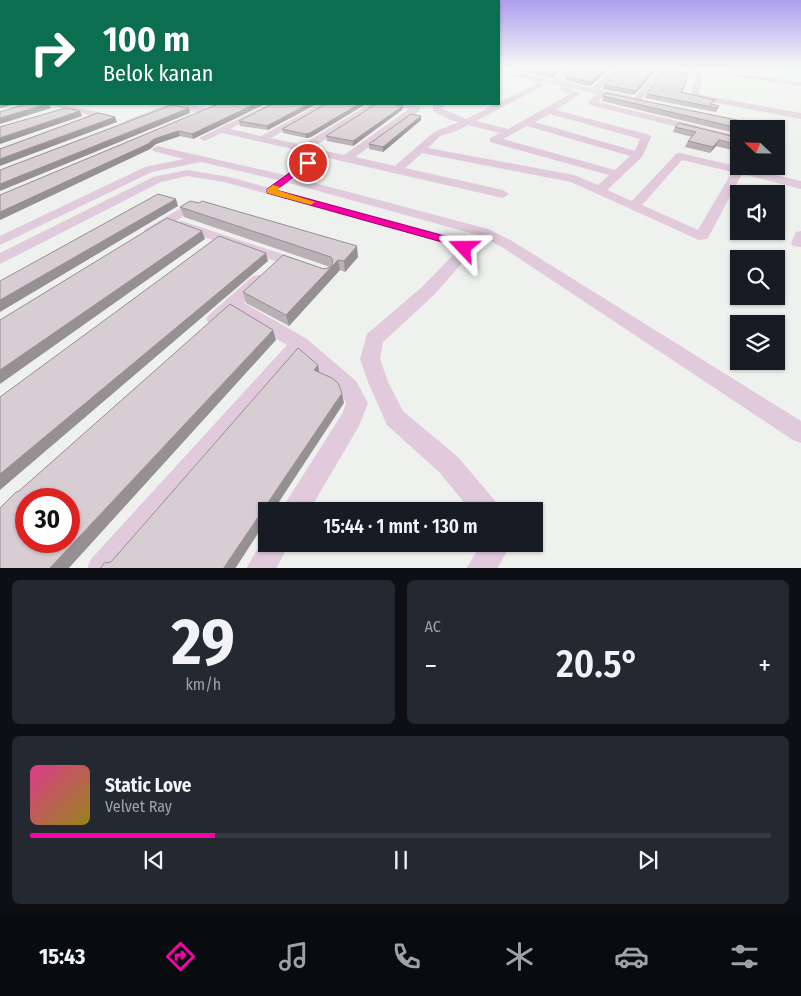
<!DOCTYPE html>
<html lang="id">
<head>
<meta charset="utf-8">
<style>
  :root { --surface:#171b24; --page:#242831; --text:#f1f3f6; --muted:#9ea1a6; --line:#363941; --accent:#f602a6 }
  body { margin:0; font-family:"Fira Sans Condensed",sans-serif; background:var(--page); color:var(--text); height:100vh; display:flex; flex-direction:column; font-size:19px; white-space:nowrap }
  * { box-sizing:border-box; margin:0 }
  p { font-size:16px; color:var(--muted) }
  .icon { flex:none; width:28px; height:28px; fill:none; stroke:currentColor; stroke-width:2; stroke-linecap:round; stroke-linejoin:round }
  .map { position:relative; height:568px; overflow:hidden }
  .details { display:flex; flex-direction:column; gap:12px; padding:12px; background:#0d0f14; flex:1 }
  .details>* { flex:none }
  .guide { position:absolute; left:0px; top:0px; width:500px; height:105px; box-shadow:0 1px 4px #0004; background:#0b6e4f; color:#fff; overflow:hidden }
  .needle { width:32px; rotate:292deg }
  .tools { position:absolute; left:730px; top:120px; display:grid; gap:10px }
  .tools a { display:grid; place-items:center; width:55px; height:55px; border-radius:0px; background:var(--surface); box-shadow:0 1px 4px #0004; font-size:25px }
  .speed { position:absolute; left:15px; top:488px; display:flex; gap:10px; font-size:25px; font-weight:700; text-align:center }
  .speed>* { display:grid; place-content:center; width:65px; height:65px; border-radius:50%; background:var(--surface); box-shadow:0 1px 4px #0004; line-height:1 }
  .speed .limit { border:8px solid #d22; background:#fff; color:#111 }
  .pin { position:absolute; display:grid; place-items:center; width:42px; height:42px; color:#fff; margin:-21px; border:2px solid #fff; border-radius:50%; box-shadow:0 1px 5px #0007 }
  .me { position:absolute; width:55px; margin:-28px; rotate:293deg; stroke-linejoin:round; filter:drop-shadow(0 0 4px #0008) }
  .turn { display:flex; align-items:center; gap:18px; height:105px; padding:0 20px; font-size:22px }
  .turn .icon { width:65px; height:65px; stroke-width:2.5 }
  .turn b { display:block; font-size:35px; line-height:42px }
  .big { font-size:38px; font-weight:600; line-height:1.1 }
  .details .card { flex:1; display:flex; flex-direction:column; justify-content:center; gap:8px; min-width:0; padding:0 18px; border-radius:8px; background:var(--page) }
  .details .dial { align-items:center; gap:0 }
  .dial b { font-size:65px; line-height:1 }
  .song { display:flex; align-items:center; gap:15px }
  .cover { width:60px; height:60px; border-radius:8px; background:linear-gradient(135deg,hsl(330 70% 55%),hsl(50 70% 35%)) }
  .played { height:5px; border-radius:2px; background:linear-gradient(90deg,var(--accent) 25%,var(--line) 25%) }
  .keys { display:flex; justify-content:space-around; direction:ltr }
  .heat { display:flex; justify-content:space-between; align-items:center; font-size:28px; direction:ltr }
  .details .tiles { flex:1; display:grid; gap:12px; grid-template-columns:1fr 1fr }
  .card:last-child { grid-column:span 2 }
  .trip { position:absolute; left:258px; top:502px; width:285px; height:50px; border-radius:0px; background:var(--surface); box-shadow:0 1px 4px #0004; font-weight:600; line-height:50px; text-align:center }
  .tabs { display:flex; height:80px; justify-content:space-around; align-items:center; background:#090b0e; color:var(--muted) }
  .tabs .icon { width:35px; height:35px }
  .tabs .on { color:var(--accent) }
  .tabs b { font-size:22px; color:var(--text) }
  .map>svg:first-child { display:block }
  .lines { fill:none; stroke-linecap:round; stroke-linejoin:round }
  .lane { fill:#e0cadb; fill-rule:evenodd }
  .street { fill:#e0cadb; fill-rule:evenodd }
  .wall { fill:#b9b0b5 }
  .shaded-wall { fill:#969093 }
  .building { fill:#d7cdd2; stroke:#969093; fill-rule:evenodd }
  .route { fill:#f602a6; stroke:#a0016c }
  .slow { fill:#f59e0b }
</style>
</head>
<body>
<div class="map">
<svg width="801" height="569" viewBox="0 0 801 569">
  <rect width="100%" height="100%" fill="#eef1ee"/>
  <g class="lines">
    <path class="lane" d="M0,83H1V86H0Z"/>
    <path class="street" d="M569,67H577L560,81L592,88L615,67H622L599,90L631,96V100L604,95L598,102L739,136V142L589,105V101L597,94L564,87L581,93L556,110L650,135L651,137L642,157L607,190L632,201L676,154L680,153L801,181V189L742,174L709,236L707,239L699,240L571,182L422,153L405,168L503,190L509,194L503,198L324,157L296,178L488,229L512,241L801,421V443L793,440L502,247L478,235L289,183L282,187L278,186L276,183L278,180L201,162L152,172L0,245V236L145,167L184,159L153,151L152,149L157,146L285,175L314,154L222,133L204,141L199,138L269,104H279L230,129L261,136L320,104H330L271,138L302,145L369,104H379L312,148L344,155L409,109L388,106L387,104L420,106V110L355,157L395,166L434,132L459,122L450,120L433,111V105L447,104L441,108L466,119L540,82L499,73V69L552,80ZM543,82L563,87L559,89L570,94L508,129L476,121L543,86ZM550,114L640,139L635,151L535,122ZM468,125L500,133L490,138V142L609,175L598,185L574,175L428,148L440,136L454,132ZM527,126L630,156L615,170L503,139ZM682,160L732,172L698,230L642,205Z
      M644,67H663L703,74L699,93L702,95L801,113V119L696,99L691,94L696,77L663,72L640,102H634V98L657,71Z
      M687,67L801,82V86L690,70Z
      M46,104H60L102,113L103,115L82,124L77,121L89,115Z
      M168,104C180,104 200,104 210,111L206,114L173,108L133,123L130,124L125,121Z
      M187,170L229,177L465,240L471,248L468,256L434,295L383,342L380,359L388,382L403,411L458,457L496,502L500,511H471L440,473L387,425L368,382L360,359L367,334L422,287L456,252L455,246L224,182L187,176L161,182L0,264V253L153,177Z
      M189,203L194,204L195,207L194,210L156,233H146L144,230Z
      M182,221L306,262L309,265L306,268H296L177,228L175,225L177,222Z
      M801,231V247L793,246L791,243L796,232Z
      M259,275L265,276L267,280L244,303L307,339L356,381L368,403L359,426L309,511H282L286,502L342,414L346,403L341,393L301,356L120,569H87L91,559L287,345L233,313C225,320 220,327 209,323L206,319L209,315L253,276Z
      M266,534V544H289L276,569H246Z
      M481,544H511L497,569H466Z"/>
  </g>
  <path class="wall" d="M499,67H566L552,78Z
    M577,67H612L590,86L565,80L566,77Z
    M654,72L634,95L603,89L604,85Z
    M686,85L682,92L713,104L712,105L719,106L717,111L715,112L645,98L647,94Z
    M603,96L767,129H739V134L602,101Z
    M218,104H265L193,139L180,136L156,144L150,149L0,220Z
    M272,104L268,130L240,126L239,121Z
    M326,104H366L311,137L306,138L283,133L282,129Z
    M403,106L402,110L353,146L327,141L326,136Z
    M421,120L383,152L369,149V144Z
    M675,127L739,138V152L716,146L710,153L685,147L688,141L692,137L673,132Z
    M180,207L358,257L345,272L340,270L289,326L246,303L243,292L330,267L184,217Z"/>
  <path class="shaded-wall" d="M562,67H566L552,78V74Z
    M609,67H612L590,86L592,82Z
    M655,68L654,72L634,95L636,91Z
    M1,102V104H17L0,108V103Z
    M47,104H49L51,108L0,124V118Z
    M255,104H265L193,139L192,134Z
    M308,104H317L268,130L267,126Z
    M359,104H366L311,137L306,138L305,134Z
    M403,106L402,110L353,146V141Z
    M189,108L190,113L0,191V184Z
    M80,111L82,116L0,144V138Z
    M421,116V120L383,152V147Z
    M115,117L117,122L0,166V159Z
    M178,131L180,136L156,144L150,149L0,220V212L154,139Z
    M719,140L716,146L710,153L713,147Z
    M176,199L178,206L0,312V300Z
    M202,231L205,239L0,384V370Z
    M357,246L358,257L345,272L344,261Z
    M266,253L268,261L0,490V474Z
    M338,260L340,270L289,326L286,315Z
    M273,330L276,340L68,569H49Z
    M318,365L320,376L314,370Z
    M342,393L344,403L273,511H266V521L235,569H223Z"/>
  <path class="building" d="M517,67H562L552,74Z
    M577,67H609L592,82L566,77Z
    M622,67H649L655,68L636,91L604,85Z
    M665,70L688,74L685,81H687L681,92L715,100L710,104L719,106L717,108L647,94Z
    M606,93L761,125H769L767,129H742L603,96Z
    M0,95H1V102L0,103Z
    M26,104H47L0,118V112Z
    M218,104H255L192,134L178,131L154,139L148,144L0,212V195Z
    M272,104H308L267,126L239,121Z
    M326,104H359L310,133L305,134L282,129Z
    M376,104H389L403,106L353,141L326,136Z
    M172,105L189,108L0,184V170Z
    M66,108L80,111L0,138V127Z
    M98,113L115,117L0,159V149Z
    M411,114L421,116L383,147L369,144Z
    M679,123L739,138V145L719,140L713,147L688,141L696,132L675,127Z
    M158,194L176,199L0,300V281Z
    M190,201L199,203L202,201L357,246L344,261L338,260L286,315L243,292L283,255L324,269L331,267L333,261L331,257L180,207Z
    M167,218L202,231L0,370V320Z
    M219,236L266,253L0,474V397Z
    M230,304L273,330L49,569H0V508L16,492L19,491ZM26,499H69V541H26Z
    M298,348L318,365L314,370L332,378L338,383L342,393L223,569H100L104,563L111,562Z"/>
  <linearGradient id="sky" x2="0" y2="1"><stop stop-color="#ad9eee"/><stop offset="0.46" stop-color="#f7f9f7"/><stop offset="1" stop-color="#f7f9f7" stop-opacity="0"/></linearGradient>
  <rect width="801" height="147" fill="url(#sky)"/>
  <path class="route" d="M306,161L312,163L276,190L463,241L469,248L464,251L456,246L267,193V189Z"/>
  <path class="slow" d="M273,185L280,187L277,190L315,202L311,205L267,193V189Z"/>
</svg>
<div class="tools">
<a><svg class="needle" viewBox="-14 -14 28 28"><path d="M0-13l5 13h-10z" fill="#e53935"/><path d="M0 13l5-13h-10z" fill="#9ea1a6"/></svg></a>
<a><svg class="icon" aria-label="sound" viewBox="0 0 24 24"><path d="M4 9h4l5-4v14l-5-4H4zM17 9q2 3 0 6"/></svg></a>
<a><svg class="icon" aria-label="search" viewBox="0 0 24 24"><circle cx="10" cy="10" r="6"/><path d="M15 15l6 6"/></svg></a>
<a><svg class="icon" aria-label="layers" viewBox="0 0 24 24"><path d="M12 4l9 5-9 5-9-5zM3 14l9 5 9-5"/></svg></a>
</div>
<div class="speed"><div class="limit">30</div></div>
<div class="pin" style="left:308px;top:163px;background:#d93025"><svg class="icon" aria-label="arrive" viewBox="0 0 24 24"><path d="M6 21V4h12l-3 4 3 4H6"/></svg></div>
<svg class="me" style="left:464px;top:248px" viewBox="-20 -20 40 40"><path d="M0-17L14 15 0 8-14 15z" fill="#f602a6" stroke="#fff" stroke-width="4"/></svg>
<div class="trip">15:44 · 1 mnt · 130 m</div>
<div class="guide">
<div class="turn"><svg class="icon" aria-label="right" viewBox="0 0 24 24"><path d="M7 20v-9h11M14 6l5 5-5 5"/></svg><div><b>100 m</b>Belok kanan</div></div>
</div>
</div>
<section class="details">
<div class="tiles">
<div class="card dial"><b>29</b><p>km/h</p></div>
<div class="card"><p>AC</p>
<div class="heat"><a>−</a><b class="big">20.5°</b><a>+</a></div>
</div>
<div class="card">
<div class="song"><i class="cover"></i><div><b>Static Love</b><p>Velvet Ray</p></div></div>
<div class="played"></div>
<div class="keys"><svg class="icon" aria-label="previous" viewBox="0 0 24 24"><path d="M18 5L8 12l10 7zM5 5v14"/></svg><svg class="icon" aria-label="pause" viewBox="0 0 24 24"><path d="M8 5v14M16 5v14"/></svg><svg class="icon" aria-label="next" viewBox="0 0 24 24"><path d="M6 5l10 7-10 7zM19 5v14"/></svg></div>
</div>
</div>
</section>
<nav class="tabs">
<b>15:43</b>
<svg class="icon on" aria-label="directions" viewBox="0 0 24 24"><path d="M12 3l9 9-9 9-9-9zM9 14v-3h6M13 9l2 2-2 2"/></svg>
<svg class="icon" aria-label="music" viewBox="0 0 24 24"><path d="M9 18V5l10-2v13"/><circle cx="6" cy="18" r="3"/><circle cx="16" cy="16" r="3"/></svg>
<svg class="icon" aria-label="phone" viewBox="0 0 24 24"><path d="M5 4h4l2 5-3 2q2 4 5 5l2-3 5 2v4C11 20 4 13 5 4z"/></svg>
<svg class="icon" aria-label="climate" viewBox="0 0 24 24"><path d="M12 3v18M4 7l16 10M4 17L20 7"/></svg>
<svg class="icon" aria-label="car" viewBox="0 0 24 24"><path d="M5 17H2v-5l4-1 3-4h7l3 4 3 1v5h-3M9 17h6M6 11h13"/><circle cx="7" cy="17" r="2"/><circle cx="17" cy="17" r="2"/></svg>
<svg class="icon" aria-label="filters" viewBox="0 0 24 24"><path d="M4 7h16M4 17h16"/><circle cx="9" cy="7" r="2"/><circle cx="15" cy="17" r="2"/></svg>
</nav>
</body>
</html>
